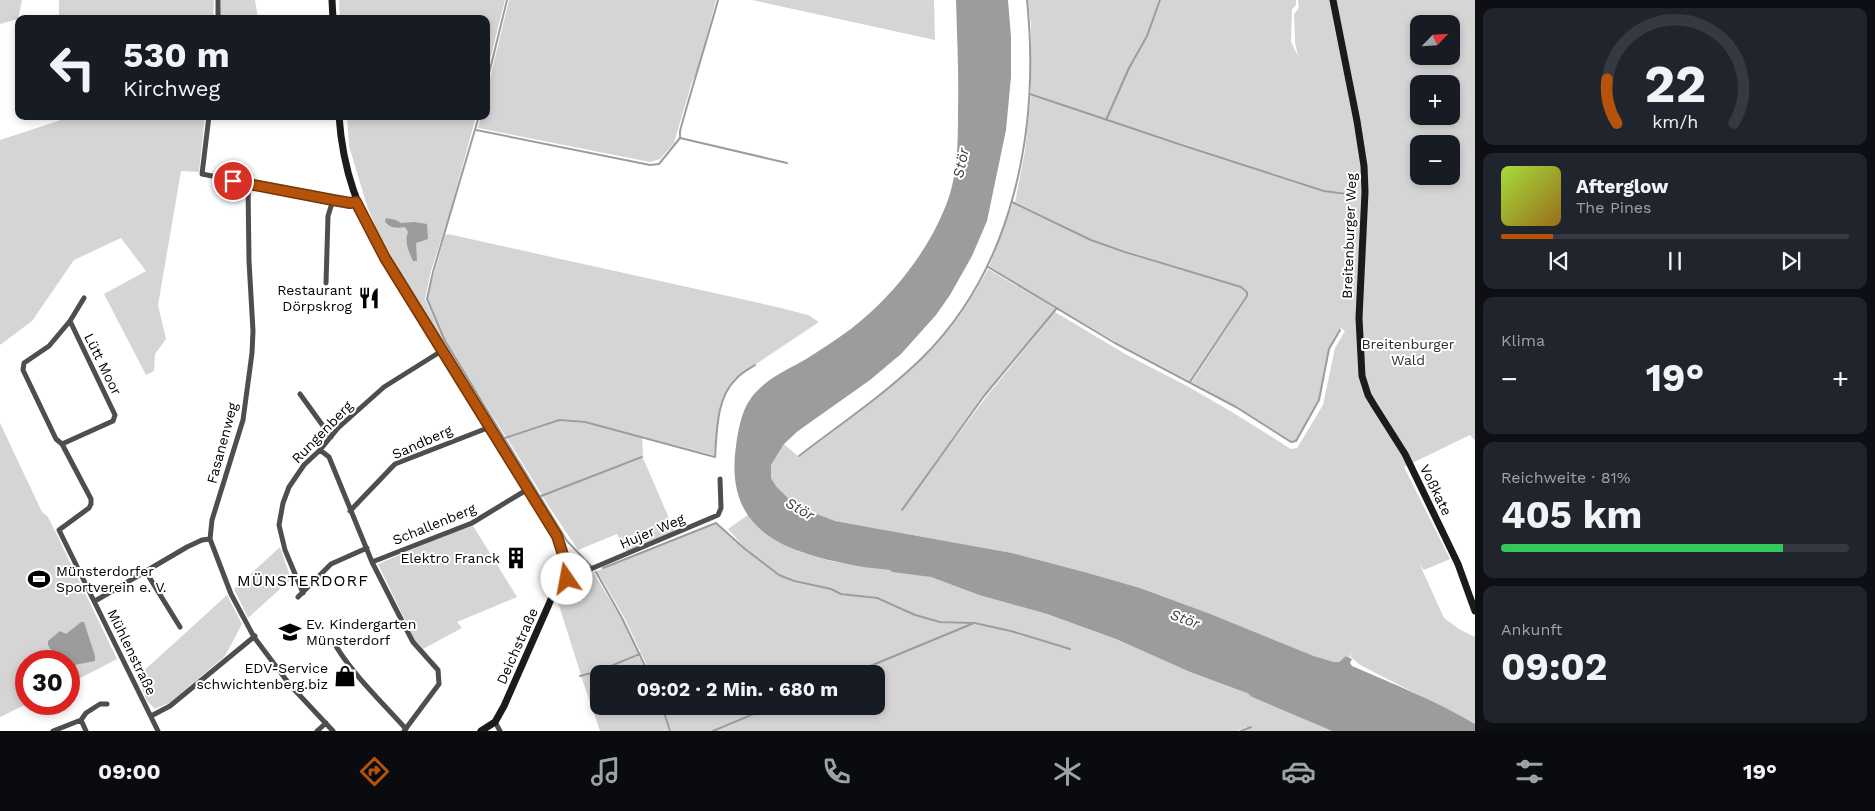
<!DOCTYPE html>
<html lang="de">
<head>
<meta charset="utf-8">
<style>
  :root { --surface:#171b24; --page:#20242c; --text:#f1f3f6; --muted:#9ea1a6; --line:#363941; --accent:#b45309 }
  body { margin:0; font-family:"Work Sans",sans-serif; background:var(--page); color:var(--text); height:100vh; display:flex; flex-direction:column; font-size:19px; white-space:nowrap }
  * { box-sizing:border-box; margin:0 }
  p { font-size:16px; color:var(--muted) }
  .icon { flex:none; width:28px; height:28px; fill:none; stroke:currentColor; stroke-width:2; stroke-linecap:round; stroke-linejoin:round }
  .map { position:relative; flex:1; overflow:hidden }
  .panel { display:flex; flex-direction:column; gap:8px; padding:8px; background:#0d0f14; width:400px }
  .panel>* { flex:none }
  .hud { position:absolute; left:15px; top:15px; width:475px; height:105px; border-radius:10px; box-shadow:0 2px 8px #0003; background:#171b24; color:var(--text); overflow:hidden }
  .needle { width:32px; rotate:65deg }
  .fabs { position:absolute; left:1410px; top:15px; display:grid; gap:10px }
  .fabs a { display:grid; place-items:center; width:50px; height:50px; border-radius:10px; background:var(--surface); box-shadow:0 2px 8px #0003; font-size:25px }
  .speed { position:absolute; left:15px; top:650px; display:flex; gap:10px; font-size:25px; font-weight:700; text-align:center }
  .speed>* { display:grid; place-content:center; width:65px; height:65px; border-radius:50%; background:var(--surface); box-shadow:0 2px 8px #0003; line-height:1 }
  .speed .limit { border:8px solid #d22; background:#fff; color:#111 }
  .pin { position:absolute; display:grid; place-items:center; width:42px; height:42px; color:#fff; margin:-21px; border:2px solid #fff; border-radius:50%; box-shadow:0 1px 5px #0007 }
  .me { position:absolute; width:55px; margin:-28px; rotate:348deg; stroke-linejoin:round; filter:drop-shadow(0 0 4px #0008) }
  .turn { display:flex; align-items:center; gap:18px; height:105px; padding:0 25px; font-size:22px }
  .turn .icon { width:65px; height:65px; stroke-width:2.5 }
  .turn b { display:block; font-size:35px; line-height:42px }
  .big { font-size:38px; font-weight:700; line-height:1.1 }
  .panel .widget { flex:1; display:flex; flex-direction:column; justify-content:center; gap:8px; min-width:0; padding:0 18px; border-radius:10px; background:var(--page) }
  .panel .dial { align-items:center; gap:0 }
  .dial svg { height:130px; overflow:visible; fill:none; stroke:var(--line); stroke-width:7; stroke-linecap:round; text-anchor:middle }
  .dial text { fill:var(--text); stroke:none }
  .song { display:flex; align-items:center; gap:15px }
  .cover { width:60px; height:60px; border-radius:8px; background:linear-gradient(135deg,hsl(80 70% 55%),hsl(40 70% 35%)) }
  .played { height:5px; border-radius:2px; background:linear-gradient(90deg,var(--accent) 15%,var(--line) 15%) }
  .keys { display:flex; justify-content:space-around; direction:ltr }
  .heat { display:flex; justify-content:space-between; align-items:center; font-size:28px; direction:ltr }
  .charge { height:8px; border-radius:4px; background:linear-gradient(90deg,#34c759 81%,var(--line) 0) }
  .trip { position:absolute; left:590px; top:665px; width:295px; height:50px; border-radius:10px; background:var(--surface); box-shadow:0 2px 8px #0003; font-weight:700; line-height:50px; text-align:center }
  .tab-bar { display:flex; height:80px; justify-content:space-around; align-items:center; background:#090b0e; color:var(--muted) }
  .tab-bar .icon { width:35px; height:35px }
  .tab-bar .on { color:var(--accent) }
  .tab-bar b { font-size:22px; color:var(--text) }
  main { display:flex; flex:1; min-height:0 }
  .map>svg:first-child { display:block }
  .green { fill:#d5d5d5; fill-rule:evenodd }
  .water { fill:#9c9c9c }
  .lines { fill:none; stroke-linecap:round; stroke-linejoin:round }
  .stream { stroke:#9c9c9c; stroke-width:2 }
  .street { stroke:#4e4e4e; stroke-width:5 }
  .secondary { stroke:#1b1b1b; stroke-width:7 }
  .route-casing { stroke:#753606; stroke-width:12 }
  .route { stroke:#b45309; stroke-width:9 }
  .labels { text-anchor:middle; dominant-baseline:central; stroke-width:4; stroke-linejoin:round; paint-order:stroke }
  .street-label { font-size:14px; fill:#000; stroke:#fff }
  .poi-label { font-size:14px; fill:#000; stroke:#fff; text-anchor:end }
  .park-label { font-size:14px; fill:#2c2c2c; stroke:#fff }
  .water-label { font-size:15px; font-style:italic; fill:#3d3d3d; stroke:#fff }
  .quarter-label { font-size:16px; letter-spacing:1px; fill:#000; stroke:#fff }
</style>
</head>
<body>
<main>
<div class="map">
<svg width="1475" height="731" viewBox="0 0 1475 731">
  <rect width="100%" height="100%" fill="#fff"/>
  <path class="green" d="M0,0H22L18,19L0,24Z
    M59,0H214L213,19H59Z
    M221,0H255L258,19H219Z
    M339,0H505L486,75V19H340Z
    M509,0H716L698,70L692,82L674,143L660,159L650,162L478,128L481,116H486V95Z
    M752,0H934L935,40Z
    M1028,0H1159L1147,35L1129,67L1106,119L1031,93V26Z
    M1161,0H1296V5L1292,9L1291,42L1298,56L1295,42L1294,14L1299,8L1298,0H1475V441L1470,435L1404,467L1450,559L1424,570L1420,565L1444,618L1459,629L1475,637V724L1360,665L1351,657L1350,651V657L1346,656L1339,662H1334L1314,656L1208,613L1140,588L1088,573L1012,553L835,521L809,512L796,506L776,486L771,478V465L784,444L799,457C849,419 902,383 944,335C962,315 975,292 988,269L1056,309L984,395L901,511L986,397L1055,312L1127,355L1187,386L1232,412L1291,449L1297,448L1323,405L1335,348L1345,331L1341,328L1329,349L1319,400L1296,440L1292,442L1236,406L1192,382L1248,296V291L1242,287L1126,251L1091,239L1015,202L1025,151L1031,95L1324,191L1347,196L1346,194L1324,190L1107,119L1129,68L1147,36ZM1419,24H1451V56H1419ZM1419,84H1451V116H1419ZM1419,144H1451V176H1419Z
    M61,116H205L199,172L181,171L158,305L166,339L155,354L154,371L146,375L104,294L146,271L121,238L74,260L32,321L0,345V140L61,120Z
    M347,116H476L449,216L431,271L425,299L444,341L441,342L405,281L377,230L367,206L349,146Z
    M1013,203L1090,240L1125,253L1241,288L1246,292V296L1190,381L1116,342L989,267Z
    M448,234L777,307L808,315L819,322L735,378L721,402L714,455L585,422L558,419L506,437L445,341L427,299L445,235Z
    M558,421L585,423L642,438L643,456L542,495L507,438Z
    M0,423L42,512L48,517L56,533L117,659L69,684V661H26L27,704L0,717Z
    M643,458L675,532L627,552L617,534L578,550L542,496Z
    M748,515C778,552 818,559 863,567L871,566L931,577L979,595L1047,614L1116,639L1190,672L1247,693L1252,697L1332,731H1242L1248,729L1247,727L1238,731H715L775,706H876V674H853L975,623L1010,631L1074,651L1011,630L975,622L940,621L915,615L877,598L841,593L831,589L794,581L779,575L745,548L728,529Z
    M472,524L517,597L457,622L462,628L423,649L414,639L378,564Z
    M716,524L744,549L779,575L793,582L831,590L841,594L876,599L915,616L940,622L973,623L850,674H651L624,617L597,571Z
    M280,547L291,579L248,618L234,589Z
    M592,570L621,618L639,654L599,671L581,675L557,599L569,580Z
    M227,595L242,624L225,656L171,702L155,709L147,701L137,677Z
    M639,656L648,674H599V706H661L669,731H600L581,676L599,672Z
    M663,706H772L712,731H671Z"/>
  <path class="water" d="M956,0H1008L1011,37V77L1006,130L987,221L972,256L950,295L936,315L901,354L870,380L798,431L784,444L771,465V478L776,486L796,506L835,521L1012,553L1088,573L1140,588L1208,613L1314,656L1334,662H1339L1346,656L1352,659L1350,663L1352,666C1394,684 1436,701 1475,724V731H1332L1252,697L1247,693L1190,672L1116,639L1047,614L979,595L931,577L892,572L890,570L863,567C792,554 723,536 736,446C739,426 742,406 757,391C773,374 795,367 814,354C831,343 848,332 863,319C897,290 927,251 944,210C958,179 958,144 958,110C959,73 957,37 956,0Z
    M386,218L396,220L401,223L414,222L427,224L428,239L416,243L417,261H413C409,252 404,242 408,232L405,227C398,228 389,229 385,221Z
    M81,622H84L95,656V661L69,666V661H58L48,645V641L60,631L66,634Z"/>
  <g class="lines">
    <path class="stream" d="M486,86L507,0
      M1030,94L1185,146L1324,191L1346,194
      M479,116L433,272L427,299L445,341L567,541L592,567
      M1106,120L1129,68L1147,36L1160,0
      M476,130L650,165L659,164L680,138V131C692,87 706,44 718,0
      M680,138L787,163
      M1012,202L1091,240L1125,252L1241,287L1247,292V296L1190,382
      M988,267L1115,343L1236,407L1291,442L1296,441L1319,400L1329,349L1340,330
      M505,438L559,420L585,422L715,457C717,432 716,398 736,379C741,373 749,369 755,365
      M799,456C839,425 884,395 921,359C1015,267 1040,127 1027,0
      M541,496L642,457
      M902,510L984,396L1057,308
      M603,568L716,523L745,549L779,575L794,581L831,589L841,594L877,598L915,615L940,622L975,623L1011,631L1070,649
      M596,572L622,618L649,674
      M851,674L974,623
      M580,676L599,671L640,654
      M662,706L670,731
      M713,731L773,706
      M1241,731L1251,727"/>
    <path class="street" d="M218,19V0
      M209,116L202,174L333,200L350,203L356,202
      M248,184L249,261L253,331L252,353L243,420L212,520L210,539L231,594L254,637L290,685L333,731
      M326,283L328,216L333,200
      M70,321L84,298
      M300,394L331,437
      M62,444L113,421L115,415L70,321L49,346L24,363L23,370L56,439L62,444L91,499V504L89,508L59,530L158,731
      M320,450L329,457L372,562L403,623L413,642L438,670L439,684L404,731
      M350,511L395,464L490,427
      M372,562L472,523L528,489
      M146,572L180,627
      M560,579H567L718,515L721,508L720,479
      M303,593L285,550L279,525L283,503L289,487L304,465L320,450L338,428L384,387L443,350
      M298,597L331,564L367,548
      M95,601L187,547L202,540L210,539
      M332,639C348,670 382,702 406,729
      M151,716L170,706L255,636
      M81,720L86,731
      M495,722L500,731
      M53,731L81,720L86,713L100,704H107
      M317,731L326,723"/>
    <path class="secondary" d="M332,0L333,19
      M1333,0L1357,121L1364,166L1365,192L1359,318L1362,376L1368,395L1374,405L1405,454L1458,564L1475,611
      M339,116C343,173 358,209 385,258L550,523L561,547L564,558L563,570L549,604L504,706L495,722L481,731"/>
  </g>
  <g class="lines">
    <g class="route-casing">
      <path id="route" d="M233,181L333,200L350,203L356,202L385,258L557,536L564,558L560,579H567"/>
    </g>
    <use href="#route" class="route"/>
  </g>
  <defs>
    <g id="restaurant-bare" transform="scale(1.725)"><path d="M-5-6h1v4h1v-4h1v4h1v-4h1v5L-1.5 .5V6h-2V.5L-5-1ZM5-6V6H3V1.5H1.5Q1.5-4 5-6Z" fill="#000" stroke="#fff" stroke-width="2.5" paint-order="stroke"/></g>
    <g id="building-bare" transform="scale(1.725)"><path d="M-4-6H4V6H1V3H-1V6H-4ZM-2.5-4.3h1.7v1.8h-1.7ZM.8-4.3h1.7v1.8H.8ZM-2.5-1h1.7V.8h-1.7ZM.8-1h1.7V.8H.8Z" fill="#000" stroke="#fff" stroke-width="2.5" paint-order="stroke"/></g>
    <g id="stadium-bare" transform="scale(1.725)"><path d="M0-5a6.5 5 0 1 0 0 10a6.5 5 0 1 0 0-10ZM-3.5-1.8h7v3.6h-7Z" fill="#000" stroke="#fff" stroke-width="2.5" paint-order="stroke"/></g>
    <g id="school-bare" transform="scale(1.725)"><path d="M0-5L7-2L0 1L-7-2ZM-4 1L0 2.5L4 1V4Q0 6-4 4Z" fill="#000" stroke="#fff" stroke-width="2.5" paint-order="stroke"/></g>
    <g id="shop-bare" transform="scale(1.725)"><path d="M-5-2.5h2.3a2.7 3.5 0 0 1 5.4 0H5L5.5 6h-11ZM-1.5-2.5h3a1.5 2.3 0 0 0-3 0Z" fill="#000" stroke="#fff" stroke-width="2.5" paint-order="stroke"/></g>
  </defs>
  <g fill-rule="evenodd">
    <use href="#restaurant-bare" x="369" y="298"/>
    <use href="#building-bare" x="516" y="558"/>
    <use href="#stadium-bare" x="39" y="579"/>
    <use href="#school-bare" x="290" y="632"/>
    <use href="#shop-bare" x="345" y="676"/>
  </g>
  <g class="labels">
    <g class="street-label">
      <text transform="translate(1349 236) rotate(-88)">Breitenburger Weg</text>
      <text transform="translate(103 364) rotate(64)">Lütt Moor</text>
      <text transform="translate(322 432) rotate(-46)">Rungenberg</text>
      <text transform="translate(422 442) rotate(-24)">Sandberg</text>
      <text transform="translate(222 443) rotate(-75)">Fasanenweg</text>
      <text transform="translate(1436 490) rotate(64)">Voßkate</text>
      <text transform="translate(434 524) rotate(-22)">Schallenberg</text>
      <text transform="translate(652 531) rotate(-23)">Hujer Weg</text>
      <text transform="translate(517 646) rotate(-66)">Deichstraße</text>
      <text transform="translate(132 652) rotate(64)">Mühlenstraße</text>
    </g>
    <g class="poi-label">
      <text x="352" y="290">Restaurant<tspan x="352" dy="16">Dörpskrog</tspan></text>
      <text x="500" y="558">Elektro Franck</text>
      <text x="56" y="571" text-anchor="start">Münsterdorfer<tspan x="56" dy="16">Sportverein e. V.</tspan></text>
      <text x="306" y="624" text-anchor="start">Ev. Kindergarten<tspan x="306" dy="16">Münsterdorf</tspan></text>
      <text x="328" y="668">EDV-Service<tspan x="328" dy="16">schwichtenberg.biz</tspan></text>
    </g>
    <g class="park-label">
      <text x="1408" y="344">Breitenburger<tspan x="1408" dy="16">Wald</tspan></text>
    </g>
    <g class="water-label">
      <text transform="translate(961 163) rotate(-78)">Stör</text>
      <text transform="translate(800 509) rotate(30)">Stör</text>
      <text transform="translate(1185 619) rotate(20)">Stör</text>
    </g>
    <g class="quarter-label">
      <text x="303" y="580">MÜNSTERDORF</text>
    </g>
  </g>
</svg>
<div class="fabs">
<a><svg class="needle" viewBox="-14 -14 28 28"><path d="M0-13l5 13h-10z" fill="#e53935"/><path d="M0 13l5-13h-10z" fill="#9ea1a6"/></svg></a>
<a>+</a>
<a>−</a>
</div>
<div class="speed"><div class="limit">30</div></div>
<div class="pin" style="left:233px;top:181px;background:#d93025"><svg class="icon" aria-label="arrive" viewBox="0 0 24 24"><path d="M6 21V4h12l-3 4 3 4H6"/></svg></div>
<svg class="me" style="left:567px;top:579px" viewBox="-20 -20 40 40"><circle r="19" fill="#fff"/><path d="M0-13L10 11 0 6-10 11z" fill="#b45309"/></svg>
<div class="trip">09:02 · 2 Min. · 680 m</div>
<div class="hud">
<div class="turn"><svg class="icon" aria-label="left" viewBox="0 0 24 24"><path d="M17 20v-9H6M10 6l-5 5 5 5"/></svg><div><b>530 m</b>Kirchweg</div></div>
</div>
</div>
<section class="panel">
<div class="widget dial"><svg viewBox="0 0 100 80">
<path d="M14 69A42 42 0 1 1 86 69"/>
<path d="M14 69A42 42 0 0 1 8 42" stroke="#b45309"/>
<text x="50" y="56" font-size="32" font-weight="700">22</text>
<text x="50" y="72" font-size="11">km/h</text>
</svg></div>
<div class="widget">
<div class="song"><i class="cover"></i><div><b>Afterglow</b><p>The Pines</p></div></div>
<div class="played"></div>
<div class="keys"><svg class="icon" aria-label="previous" viewBox="0 0 24 24"><path d="M18 5L8 12l10 7zM5 5v14"/></svg><svg class="icon" aria-label="pause" viewBox="0 0 24 24"><path d="M8 5v14M16 5v14"/></svg><svg class="icon" aria-label="next" viewBox="0 0 24 24"><path d="M6 5l10 7-10 7zM19 5v14"/></svg></div>
</div>
<div class="widget"><p>Klima</p>
<div class="heat"><a>−</a><b class="big">19°</b><a>+</a></div>
</div>
<div class="widget"><p>Reichweite · 81%</p><b class="big">405 km</b><div class="charge"></div></div>
<div class="widget"><p>Ankunft</p><b class="big">09:02</b></div>
</section>
</main>
<nav class="tab-bar">
<b>09:00</b>
<svg class="icon on" aria-label="directions" viewBox="0 0 24 24"><path d="M12 3l9 9-9 9-9-9zM9 14v-3h6M13 9l2 2-2 2"/></svg>
<svg class="icon" aria-label="music" viewBox="0 0 24 24"><path d="M9 18V5l10-2v13"/><circle cx="6" cy="18" r="3"/><circle cx="16" cy="16" r="3"/></svg>
<svg class="icon" aria-label="phone" viewBox="0 0 24 24"><path d="M5 4h4l2 5-3 2q2 4 5 5l2-3 5 2v4C11 20 4 13 5 4z"/></svg>
<svg class="icon" aria-label="climate" viewBox="0 0 24 24"><path d="M12 3v18M4 7l16 10M4 17L20 7"/></svg>
<svg class="icon" aria-label="car" viewBox="0 0 24 24"><path d="M5 17H2v-5l4-1 3-4h7l3 4 3 1v5h-3M9 17h6M6 11h13"/><circle cx="7" cy="17" r="2"/><circle cx="17" cy="17" r="2"/></svg>
<svg class="icon" aria-label="filters" viewBox="0 0 24 24"><path d="M4 7h16M4 17h16"/><circle cx="9" cy="7" r="2"/><circle cx="15" cy="17" r="2"/></svg>
<b>19°</b>
</nav>
</body>
</html>
